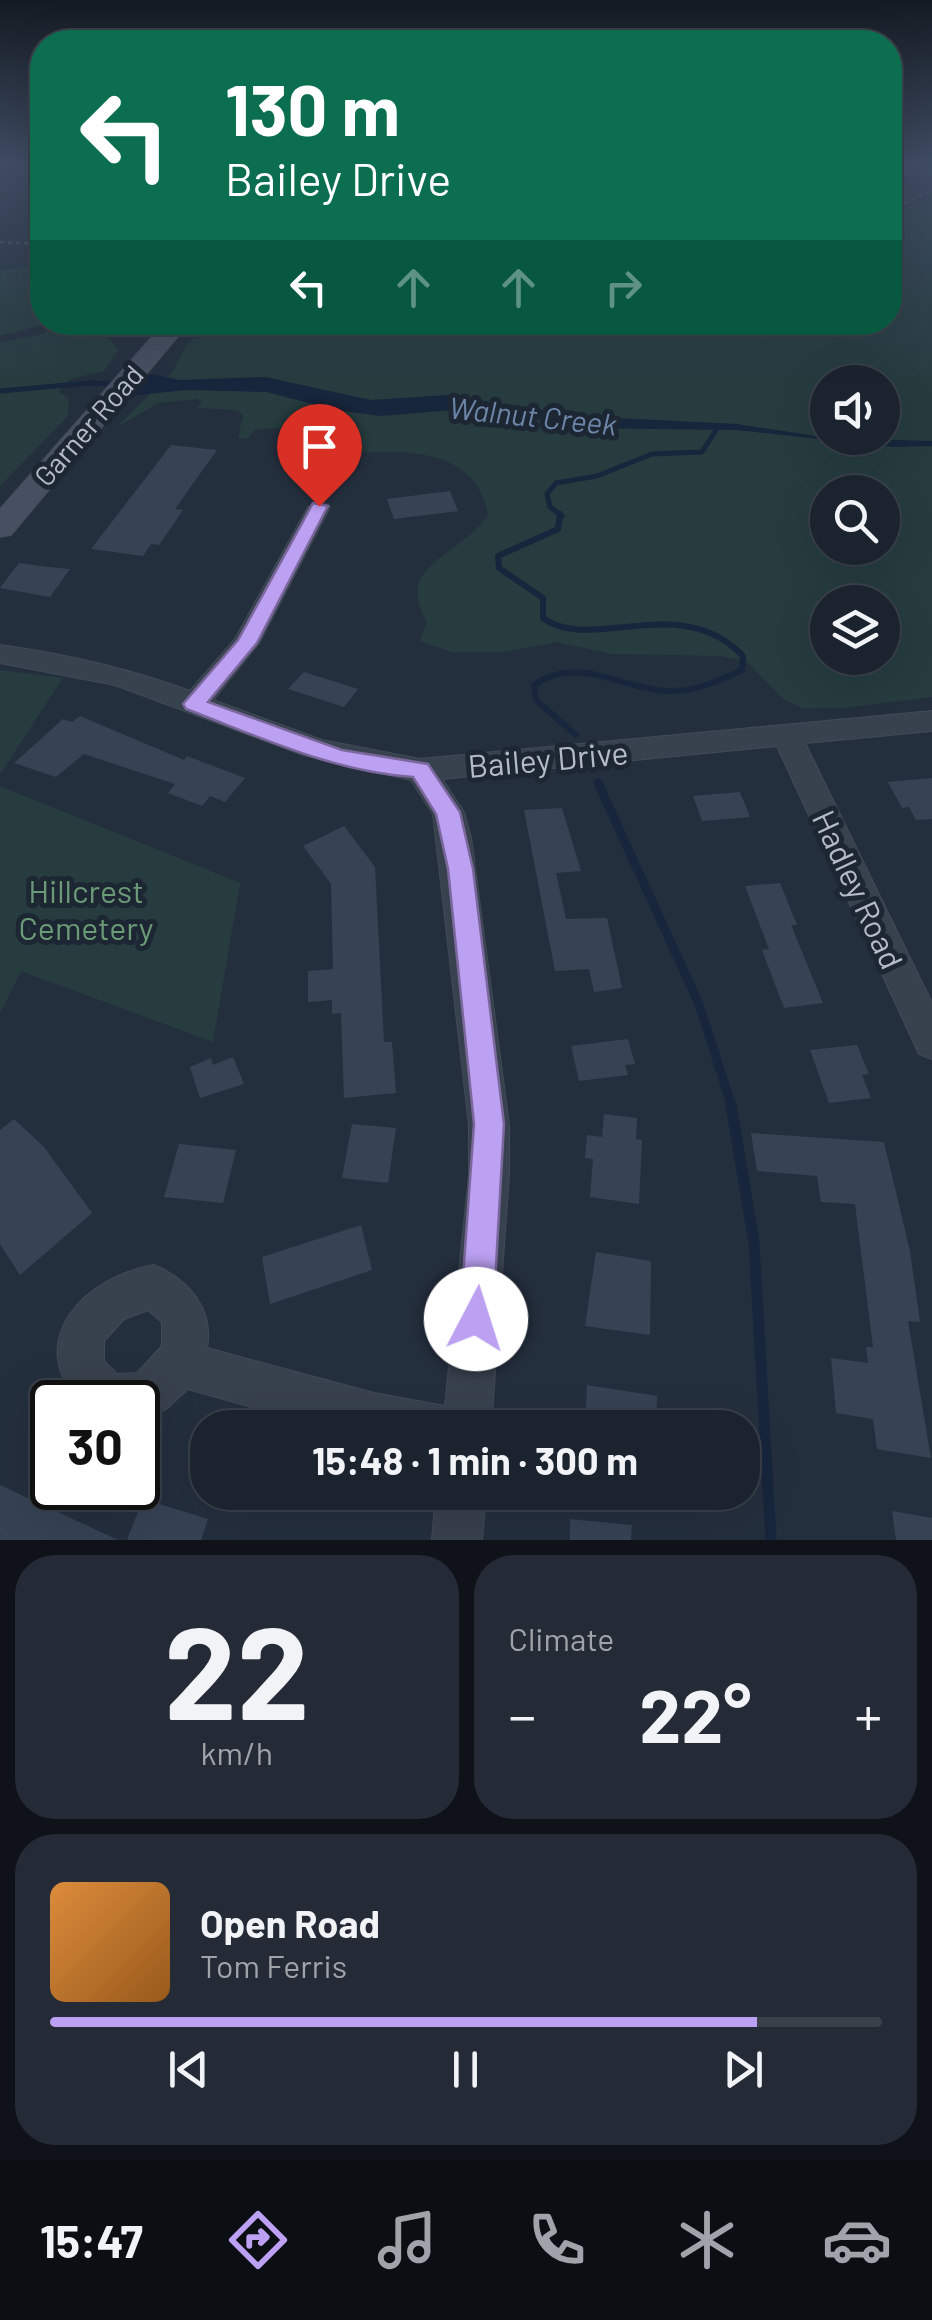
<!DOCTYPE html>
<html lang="en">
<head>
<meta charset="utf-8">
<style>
  :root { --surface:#1b232e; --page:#242b36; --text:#f1f3f6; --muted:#a0a4aa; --line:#39404a; --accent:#bca0f2 }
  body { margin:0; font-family:Barlow,sans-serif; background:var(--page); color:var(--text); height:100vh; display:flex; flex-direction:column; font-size:38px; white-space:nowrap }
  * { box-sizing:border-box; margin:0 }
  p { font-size:32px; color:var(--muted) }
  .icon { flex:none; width:55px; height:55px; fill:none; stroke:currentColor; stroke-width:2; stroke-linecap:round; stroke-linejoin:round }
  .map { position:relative; height:1540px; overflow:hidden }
  .details { display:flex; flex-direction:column; gap:15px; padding:15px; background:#0f1319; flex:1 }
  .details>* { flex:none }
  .banner { position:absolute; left:30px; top:30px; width:872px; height:305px; border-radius:40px; box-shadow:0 10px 40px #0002,0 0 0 2px var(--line); background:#0b6e4f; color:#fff; overflow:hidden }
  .buttons { position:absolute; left:810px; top:365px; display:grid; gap:20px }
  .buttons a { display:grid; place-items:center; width:90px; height:90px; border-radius:50%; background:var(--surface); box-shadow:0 10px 40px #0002,0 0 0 2px var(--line); font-size:50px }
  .speed { position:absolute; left:30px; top:1380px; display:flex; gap:20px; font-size:50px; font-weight:700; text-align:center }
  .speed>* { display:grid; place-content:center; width:130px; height:130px; border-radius:50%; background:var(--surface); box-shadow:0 10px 40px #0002,0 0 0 2px var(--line); line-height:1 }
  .speed .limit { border:5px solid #111; border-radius:15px; background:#fff; color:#111 }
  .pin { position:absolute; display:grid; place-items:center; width:85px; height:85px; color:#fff; margin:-102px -42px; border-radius:50% 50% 50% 0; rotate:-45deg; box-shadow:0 0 10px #0007 }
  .pin .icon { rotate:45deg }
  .me { position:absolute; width:110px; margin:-55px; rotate:5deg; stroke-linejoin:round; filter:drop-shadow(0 0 8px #0008) }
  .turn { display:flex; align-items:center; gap:35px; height:210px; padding:0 30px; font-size:45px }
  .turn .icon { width:130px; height:130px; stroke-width:2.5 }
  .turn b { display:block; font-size:70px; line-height:85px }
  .lanes { display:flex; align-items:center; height:95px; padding:0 30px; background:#0003; justify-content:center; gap:50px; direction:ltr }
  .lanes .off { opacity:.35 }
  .big { font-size:75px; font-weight:700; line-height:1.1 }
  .details .widget { flex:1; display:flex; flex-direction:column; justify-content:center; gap:15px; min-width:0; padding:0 35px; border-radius:40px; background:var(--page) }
  .details .dial { align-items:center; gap:0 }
  .dial b { font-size:130px; line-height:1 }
  .song { display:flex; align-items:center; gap:30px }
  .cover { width:120px; height:120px; border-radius:15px; background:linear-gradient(135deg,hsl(30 70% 55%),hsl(30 70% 35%)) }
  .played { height:10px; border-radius:5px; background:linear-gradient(90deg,var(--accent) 85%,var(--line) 85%) }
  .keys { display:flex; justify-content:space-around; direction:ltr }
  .heat { display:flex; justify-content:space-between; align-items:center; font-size:55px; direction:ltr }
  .details .tiles { flex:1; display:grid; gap:15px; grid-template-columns:1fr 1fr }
  .widget:last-child { grid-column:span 2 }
  .trip { position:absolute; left:190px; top:1410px; width:570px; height:100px; border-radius:40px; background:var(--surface); box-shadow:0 10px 40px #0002,0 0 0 2px var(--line); font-weight:700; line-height:100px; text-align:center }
  .tabs { display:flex; height:160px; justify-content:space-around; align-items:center; background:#0b0e12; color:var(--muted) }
  .tabs .icon { width:70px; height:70px }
  .tabs .selected { color:var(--accent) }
  .tabs b { font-size:45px; color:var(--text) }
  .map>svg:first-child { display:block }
  .green { fill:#263c3f; fill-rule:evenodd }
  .water { fill:#17263c }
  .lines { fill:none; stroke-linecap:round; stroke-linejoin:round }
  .stream-far3 { stroke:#17263c; stroke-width:5 }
  .stream-far2 { stroke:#17263c; stroke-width:6 }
  .stream-far1 { stroke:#17263c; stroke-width:9 }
  .stream { stroke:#17263c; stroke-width:11 }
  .building { fill:#364354 }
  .minor-casing { stroke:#414a57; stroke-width:2 }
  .secondary-casing { stroke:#414a57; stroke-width:2 }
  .path { stroke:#3f5557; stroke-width:2.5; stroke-dasharray:4 4; stroke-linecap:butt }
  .minor { fill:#38414e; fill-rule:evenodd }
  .secondary { fill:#465061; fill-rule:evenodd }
  .route { fill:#bca0f2; stroke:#7a689d; stroke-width:2.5 }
  .labels { text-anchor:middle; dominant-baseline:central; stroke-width:10; stroke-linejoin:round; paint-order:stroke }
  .far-street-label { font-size:28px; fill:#b4bcc9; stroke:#1d2633 }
  .far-water-label { font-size:30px; font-style:italic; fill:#6d86a8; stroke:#1d2633 }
  .street-label { font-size:32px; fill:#b4bcc9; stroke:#1d2633 }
  .park-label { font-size:32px; fill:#6b9a76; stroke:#1d2633 }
</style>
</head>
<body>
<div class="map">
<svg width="932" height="1540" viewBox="0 0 932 1540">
  <rect width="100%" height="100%" fill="#242f3e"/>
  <path class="green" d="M932,197V697L843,708H802L782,698L746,661L720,656L611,654L557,642L502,652H452L420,641L427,622C393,564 459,558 488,515C476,441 388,450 329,455L318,449L317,439L294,428L256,429L247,439L238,438L243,415L237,410L197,408L202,402L198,399L159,403L117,427L172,372L187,345L208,323L890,322V215ZM828,382H882V438H828ZM828,492H882V548H828ZM828,602H882V658H828Z
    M42,265V322L50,323L0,336V270Z
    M65,322L96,323L119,350L104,371L71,379L58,391L69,399L68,416L0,486V343L41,334Z
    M0,670L63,678L0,774Z
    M0,786L240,883L213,1042L21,971L0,1014Z"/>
  <path class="water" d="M150,374L180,380L265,377L371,400L448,395L575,416L737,424L828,438L932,441V446L893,447L737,430L574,428L525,416L453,410L381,416L335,410L267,392L185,390L130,396Z"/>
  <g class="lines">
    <path class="stream-far3" d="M0,391L90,383L148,386
      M562,516L550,507L547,494L556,483L597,476L652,454L702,452L718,427"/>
    <path class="stream-far2" d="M560,514L558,529L498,556L499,568L543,598V618C590,654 681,590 743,656L742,670C719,681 694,692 668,691C620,689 579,654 534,685L536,700L576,735"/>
    <path class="stream-far1" d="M598,783L699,1004L732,1107"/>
    <path class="stream" d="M731,1105L754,1243L771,1540"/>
  </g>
  <path class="building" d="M171,445L217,450L175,509L183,510L159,545L151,544L143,556L91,549Z
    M450,491L458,511L394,519L387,499Z
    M19,563L48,567L70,569L50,597L0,588Z
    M304,672L358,689L344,707L288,689Z
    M80,716L184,760L187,756L245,778L225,802L210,796L202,806L168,793L175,784L84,754L56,777L14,763L63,719L72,722Z
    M932,778V819L916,820L909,807L902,808L888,782Z
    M740,792L750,817L702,821L693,796Z
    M562,808L581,871L556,873L566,919L607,918L622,988L594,992L589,969L555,971L524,810Z
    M344,826L375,867L384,1042H392L396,1093L344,1098L341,1013L332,1014V1000L308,1002V971L333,969L331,884L303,846Z
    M780,883L797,925H791L823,1003L784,1008L762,950L769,949L745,886Z
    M628,1039L635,1064L625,1065L628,1075L579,1081L571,1046Z
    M857,1045L869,1074L862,1075L871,1098L829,1103L810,1050Z
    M233,1057L244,1084L200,1098L190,1067L211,1058L213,1065Z
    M604,1114L637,1118L636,1139L642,1140L639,1204L590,1197L593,1159L585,1158L587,1135L602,1137Z
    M14,1119L44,1147L92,1213L20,1275L0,1244V1130Z
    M352,1124L396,1128L388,1183L342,1178Z
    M751,1133L884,1142L910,1251L920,1322L908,1321L931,1458L877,1449L873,1419L836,1413L831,1358L868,1363L866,1347H873L855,1204L821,1202L817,1176L757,1171Z
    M179,1144L236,1150L223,1203L164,1197Z
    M361,1225L372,1270L270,1304L262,1257Z
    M596,1252L651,1261L650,1335L585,1326Z
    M587,1385L657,1396L656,1428H585Z
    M0,1485L118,1540H0Z
    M143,1499L208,1519L201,1540H127Z
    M892,1511L932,1518V1540H896Z
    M570,1519L632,1525L631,1540H570Z"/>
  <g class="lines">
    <g class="minor-casing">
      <path id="minor" d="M890,167H932V175H890Z
        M319,500L330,507L259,643L213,700L322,740L420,759L932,711V731L805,743L932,1003V1059L919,1054L777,746L442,779L464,812L471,838L509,1125V1175L491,1428H326L188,1389L166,1409L138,1419V1402H80C22,1339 87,1276 154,1265C189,1280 214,1309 207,1348L374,1393L445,1406L469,1175V1125L433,814L411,780L303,755L115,685L0,663V645C65,654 128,668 190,691L235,639L308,507ZM148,1310L162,1322V1346L137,1373L117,1374L104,1361V1341L124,1319Z
        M436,1492H486L482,1540H432Z"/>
    </g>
    <g class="secondary-casing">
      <path id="secondary" d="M165,322H190L11,535L0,537V509Z"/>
    </g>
    <path class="path" d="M890,210L932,191
      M0,242L42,244"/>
    <use href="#minor" class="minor"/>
    <use href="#secondary" class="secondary"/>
  </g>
  <linearGradient id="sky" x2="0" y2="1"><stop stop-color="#141a22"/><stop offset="0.43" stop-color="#3f4d63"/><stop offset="1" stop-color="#3f4d63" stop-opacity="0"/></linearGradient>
  <rect width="932" height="380" fill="url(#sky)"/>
  <path class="route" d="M313,503L328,506L257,643L208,702L342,750L428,764L460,812L473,869L504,1124L493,1319L489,1331L476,1336L464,1331L460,1319L474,1124L448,869L436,814L413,777C334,772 260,737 186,709L183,704L238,640Z"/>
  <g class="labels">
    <g class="far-street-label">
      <text transform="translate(88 425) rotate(-49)">Garner Road</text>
    </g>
    <g class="far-water-label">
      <text transform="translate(533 415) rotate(6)">Walnut Creek</text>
    </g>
    <g class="street-label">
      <text transform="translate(548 758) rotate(-5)">Bailey Drive</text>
      <text transform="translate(859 889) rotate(65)">Hadley Road</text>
    </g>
    <g class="park-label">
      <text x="86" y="890">Hillcrest<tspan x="86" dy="37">Cemetery</tspan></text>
    </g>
  </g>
</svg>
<div class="buttons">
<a><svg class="icon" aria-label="sound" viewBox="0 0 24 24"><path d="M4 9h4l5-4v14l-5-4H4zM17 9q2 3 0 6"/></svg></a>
<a><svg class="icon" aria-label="search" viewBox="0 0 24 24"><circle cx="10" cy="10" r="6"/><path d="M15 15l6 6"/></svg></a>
<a><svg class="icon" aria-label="layers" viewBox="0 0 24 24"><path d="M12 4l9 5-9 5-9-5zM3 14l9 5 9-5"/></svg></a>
</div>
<div class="speed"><div class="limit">30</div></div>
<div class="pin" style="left:319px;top:506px;background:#d93025"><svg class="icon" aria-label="arrive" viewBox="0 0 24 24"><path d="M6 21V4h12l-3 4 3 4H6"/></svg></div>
<svg class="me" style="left:476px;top:1319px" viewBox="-20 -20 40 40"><circle r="19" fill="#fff"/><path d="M0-13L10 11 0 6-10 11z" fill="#bca0f2"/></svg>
<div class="trip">15:48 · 1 min · 300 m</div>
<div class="banner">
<div class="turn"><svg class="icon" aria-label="left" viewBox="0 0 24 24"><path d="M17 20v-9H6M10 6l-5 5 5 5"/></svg><div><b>130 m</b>Bailey Drive</div></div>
<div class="lanes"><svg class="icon" aria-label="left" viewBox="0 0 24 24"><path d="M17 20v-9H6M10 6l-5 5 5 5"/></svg><svg class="icon off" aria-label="ahead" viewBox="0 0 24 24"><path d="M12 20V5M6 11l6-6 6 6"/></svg><svg class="icon off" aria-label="ahead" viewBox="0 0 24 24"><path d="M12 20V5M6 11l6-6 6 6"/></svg><svg class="icon off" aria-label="right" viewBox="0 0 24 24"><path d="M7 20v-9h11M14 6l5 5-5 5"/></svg></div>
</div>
</div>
<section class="details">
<div class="tiles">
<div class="widget dial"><b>22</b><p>km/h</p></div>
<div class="widget"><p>Climate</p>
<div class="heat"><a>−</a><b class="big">22°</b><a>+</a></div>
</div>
<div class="widget">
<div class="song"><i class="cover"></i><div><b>Open Road</b><p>Tom Ferris</p></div></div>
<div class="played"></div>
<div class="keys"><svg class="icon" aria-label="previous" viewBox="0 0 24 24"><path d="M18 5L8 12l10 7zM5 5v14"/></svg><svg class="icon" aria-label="pause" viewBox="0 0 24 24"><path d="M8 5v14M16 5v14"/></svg><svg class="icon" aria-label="next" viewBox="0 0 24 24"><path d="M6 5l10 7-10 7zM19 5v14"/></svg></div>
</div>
</div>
</section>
<nav class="tabs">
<b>15:47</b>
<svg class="icon selected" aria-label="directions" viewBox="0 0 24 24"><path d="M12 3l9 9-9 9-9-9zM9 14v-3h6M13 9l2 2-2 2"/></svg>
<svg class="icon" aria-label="music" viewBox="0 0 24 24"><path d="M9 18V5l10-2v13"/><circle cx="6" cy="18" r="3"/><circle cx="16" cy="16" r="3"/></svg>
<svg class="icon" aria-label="phone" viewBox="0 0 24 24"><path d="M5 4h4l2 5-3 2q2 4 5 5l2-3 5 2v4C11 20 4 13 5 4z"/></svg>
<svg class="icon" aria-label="climate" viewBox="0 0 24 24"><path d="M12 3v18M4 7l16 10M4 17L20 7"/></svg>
<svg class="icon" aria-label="car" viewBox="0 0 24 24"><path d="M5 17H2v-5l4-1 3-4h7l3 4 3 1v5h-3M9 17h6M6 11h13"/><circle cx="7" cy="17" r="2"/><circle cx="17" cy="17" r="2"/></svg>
</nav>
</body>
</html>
